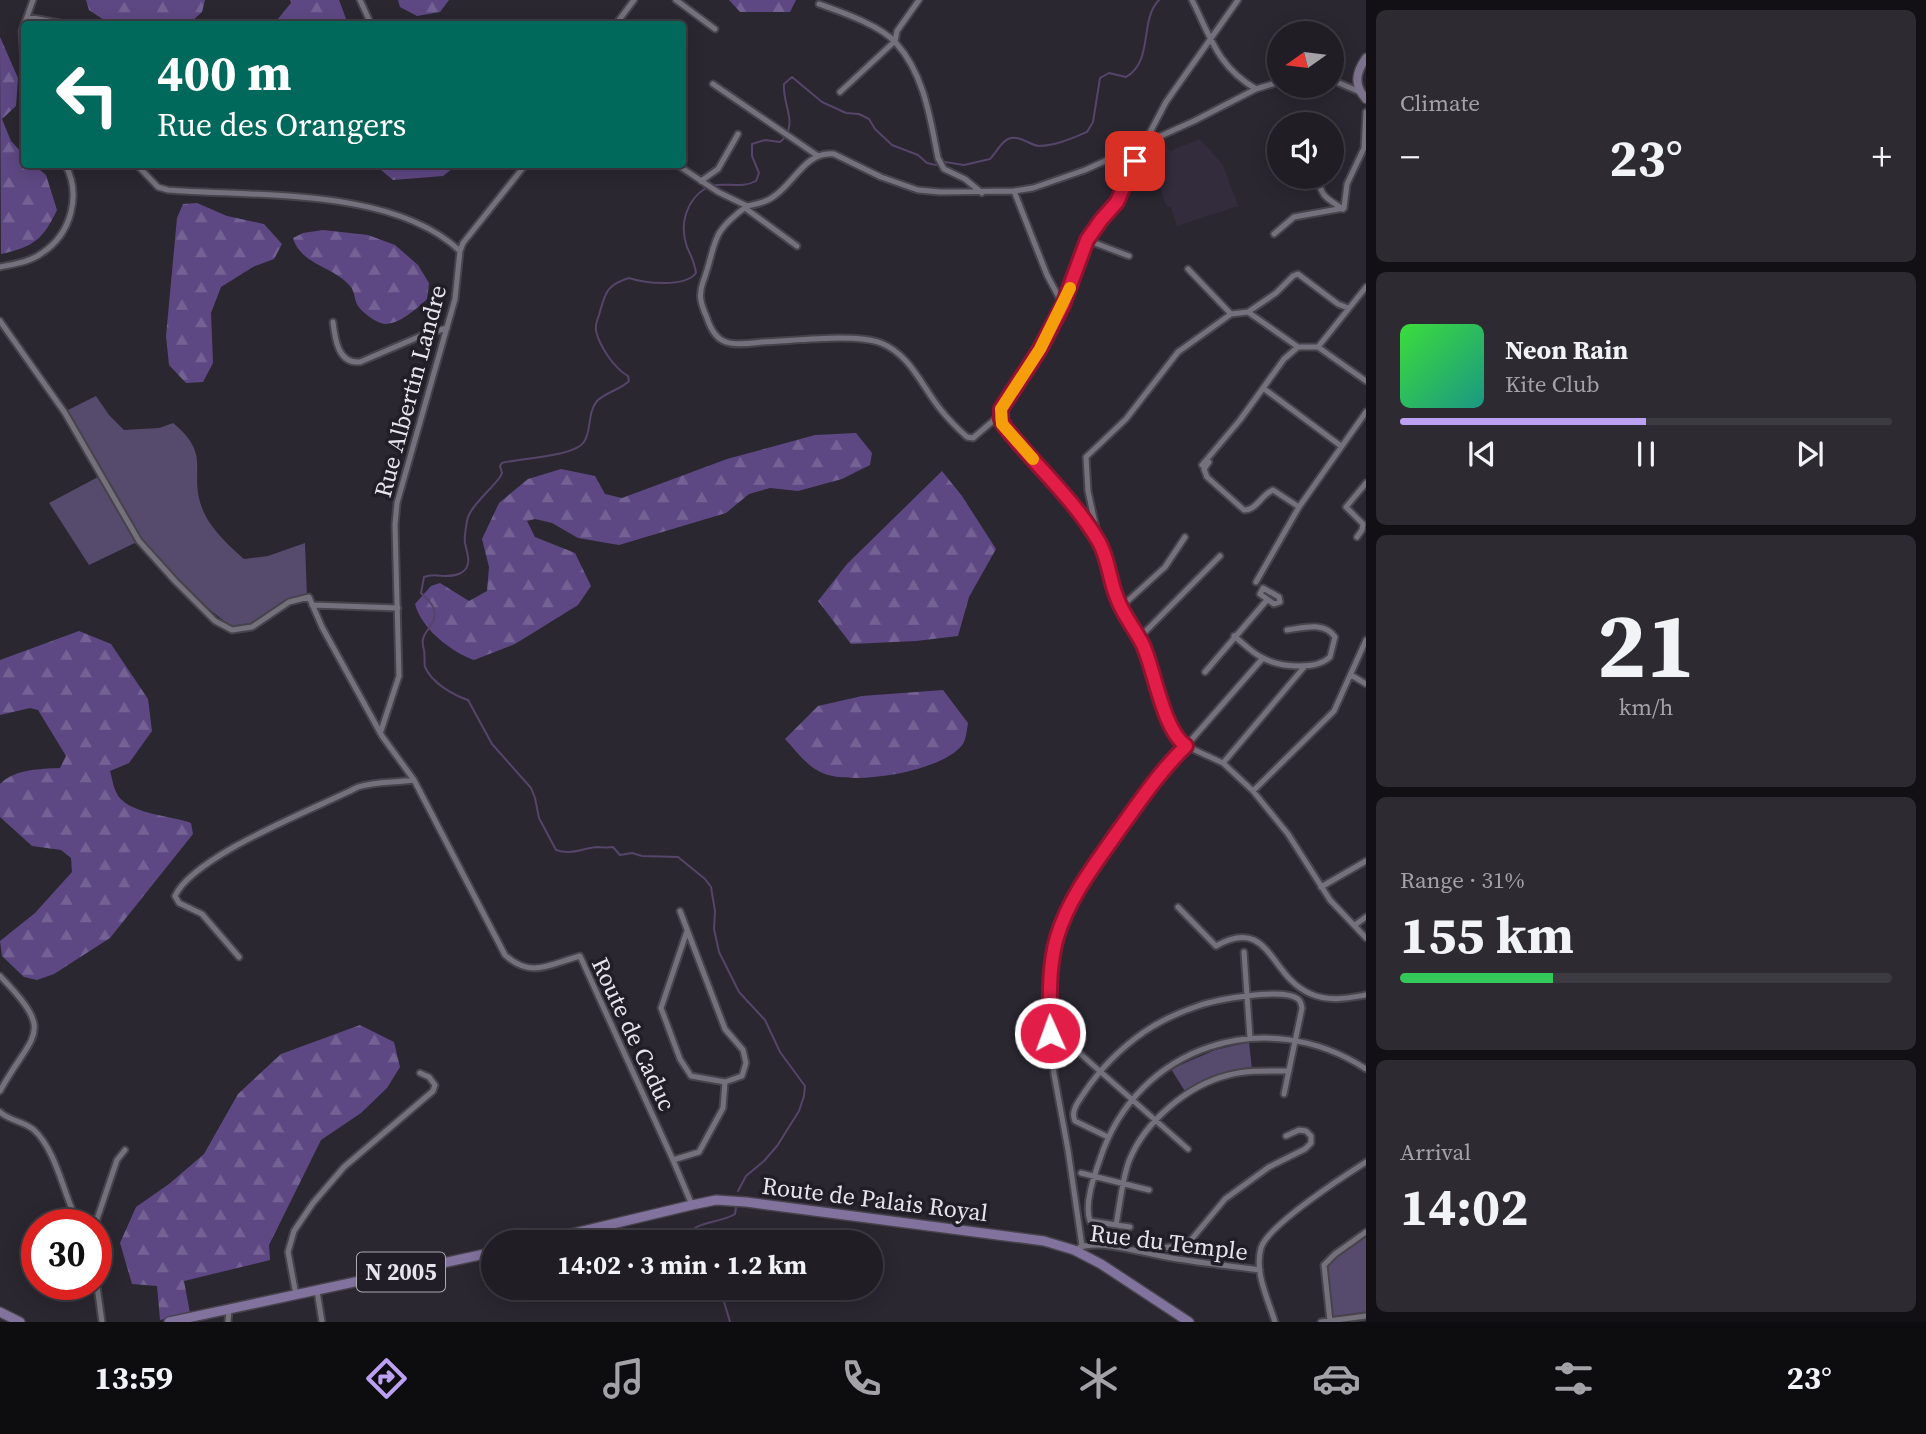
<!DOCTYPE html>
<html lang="en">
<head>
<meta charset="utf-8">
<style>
  :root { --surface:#201d25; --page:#2d2a32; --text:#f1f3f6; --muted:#a2a2a7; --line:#3d3b42; --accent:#bca0f2 }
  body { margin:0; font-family:"Source Serif 4",serif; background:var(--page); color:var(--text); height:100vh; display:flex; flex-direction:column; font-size:26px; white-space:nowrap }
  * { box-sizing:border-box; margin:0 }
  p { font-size:23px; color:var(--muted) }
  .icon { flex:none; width:38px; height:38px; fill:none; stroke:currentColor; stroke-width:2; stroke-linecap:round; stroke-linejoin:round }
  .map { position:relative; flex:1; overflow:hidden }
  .drawer { display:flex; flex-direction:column; gap:10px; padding:10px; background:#121014; width:560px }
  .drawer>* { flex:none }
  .banner { position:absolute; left:21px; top:21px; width:665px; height:147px; border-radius:7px; box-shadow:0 4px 18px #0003,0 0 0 2px var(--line); background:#00695c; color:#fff; overflow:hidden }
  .needle { width:46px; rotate:256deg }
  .fabs { position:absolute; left:1267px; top:21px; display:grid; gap:14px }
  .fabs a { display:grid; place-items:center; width:77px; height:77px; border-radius:50%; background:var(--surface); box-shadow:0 4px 18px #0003,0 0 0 2px var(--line); font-size:35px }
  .speed { position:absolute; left:21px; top:1209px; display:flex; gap:14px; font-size:35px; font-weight:700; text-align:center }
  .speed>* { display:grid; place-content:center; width:91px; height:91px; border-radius:50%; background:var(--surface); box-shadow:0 4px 18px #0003,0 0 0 2px var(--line); line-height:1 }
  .speed .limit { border:10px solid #d22; background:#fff; color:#111 }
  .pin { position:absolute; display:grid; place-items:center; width:60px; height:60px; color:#fff; margin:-30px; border-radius:14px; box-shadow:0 4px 10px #0006 }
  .me { position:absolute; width:77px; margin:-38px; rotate:358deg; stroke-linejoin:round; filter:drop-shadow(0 0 5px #0008) }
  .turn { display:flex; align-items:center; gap:24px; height:147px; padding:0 21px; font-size:32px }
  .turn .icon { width:91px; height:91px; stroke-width:2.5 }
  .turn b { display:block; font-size:49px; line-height:60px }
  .big { font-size:52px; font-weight:700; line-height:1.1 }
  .drawer .card { flex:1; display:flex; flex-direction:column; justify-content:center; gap:10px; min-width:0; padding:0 24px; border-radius:10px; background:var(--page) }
  .drawer .dial { align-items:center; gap:0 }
  .dial b { font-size:91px; line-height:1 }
  .song { display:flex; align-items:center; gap:21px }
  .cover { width:84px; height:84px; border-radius:10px; background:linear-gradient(135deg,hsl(120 70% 55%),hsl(170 70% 35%)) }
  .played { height:7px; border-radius:4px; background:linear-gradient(90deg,var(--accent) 50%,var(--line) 50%) }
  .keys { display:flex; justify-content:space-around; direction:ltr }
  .heat { display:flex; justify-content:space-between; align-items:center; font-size:38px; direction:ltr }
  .charge { height:10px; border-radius:5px; background:linear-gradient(90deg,#34c759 31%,var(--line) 0) }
  .trip { position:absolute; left:481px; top:1230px; width:402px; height:70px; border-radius:35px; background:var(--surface); box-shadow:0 4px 18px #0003,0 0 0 2px var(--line); font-weight:700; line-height:70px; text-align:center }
  .tabs { display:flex; height:112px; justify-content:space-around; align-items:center; background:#0d0c0f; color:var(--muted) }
  .tabs .icon { width:49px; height:49px }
  .tabs .selected { color:var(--accent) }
  .tabs b { font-size:32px; color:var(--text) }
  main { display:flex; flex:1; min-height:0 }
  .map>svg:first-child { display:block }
  .built { fill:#322c3c }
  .green { fill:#564a6d }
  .forest { fill:url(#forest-firs) }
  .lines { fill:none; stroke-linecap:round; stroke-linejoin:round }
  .stream { stroke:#554568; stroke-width:2 }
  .street-casing { stroke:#46434b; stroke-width:9 }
  .secondary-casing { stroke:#46434b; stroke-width:11 }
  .primary-casing { stroke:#46434b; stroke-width:12 }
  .street { stroke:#74717c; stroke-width:5 }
  .secondary { stroke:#7b728d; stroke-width:8 }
  .primary { stroke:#81729e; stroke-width:9 }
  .route-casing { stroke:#92132f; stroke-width:18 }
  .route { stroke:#e11d48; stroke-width:12 }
  .slow { stroke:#f59e0b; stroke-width:12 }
  .labels { text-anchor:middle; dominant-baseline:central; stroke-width:7; stroke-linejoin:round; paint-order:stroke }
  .shield { fill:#211e27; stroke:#aca9b0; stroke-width:2 }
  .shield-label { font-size:23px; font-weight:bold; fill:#e7e5eb }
  .street-label { font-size:24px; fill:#e7e5eb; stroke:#211e27 }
</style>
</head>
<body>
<main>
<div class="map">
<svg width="1366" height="1322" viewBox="0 0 1366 1322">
  <defs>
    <pattern id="forest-firs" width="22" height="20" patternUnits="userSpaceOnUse" patternTransform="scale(1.75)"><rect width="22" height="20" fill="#5e4883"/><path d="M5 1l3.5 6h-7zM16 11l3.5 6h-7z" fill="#756295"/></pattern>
  </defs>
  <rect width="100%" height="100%" fill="#2a2731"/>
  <path class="built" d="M1163,139L1170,151L1200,139L1223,165L1238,206L1177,226L1171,207H1167L1164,200L1147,151L1149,145Z"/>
  <path class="green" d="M96,396L109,415L124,430L159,428L173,423C213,456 188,470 202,508C209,527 229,546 244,559L268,556L305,543L307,597L290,601L247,626L233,628L199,601L141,539L66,411Z
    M98,477L137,542L89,565L49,503Z
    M1249,1042L1252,1069L1232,1072L1186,1093L1171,1069L1215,1050Z
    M1366,1235V1314L1333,1318L1326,1268L1333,1258Z"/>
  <path class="forest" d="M86,0H205L202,12L189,24H110L89,10Z
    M290,0H339L348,24H255L277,20L291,3Z
    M398,0H449L440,12L417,16L400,7Z
    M729,0H796L790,12H740Z
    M0,37L18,78L16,106L2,119L11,141L24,155V164L34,165L46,175L57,210C43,239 34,247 1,254Z
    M375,165H457L443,176L393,180Z
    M197,203L227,216L264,224L282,244L274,259L253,267L221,287L211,313L213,363L203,382L186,383L169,365L166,336L177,218L183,204Z
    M323,230L368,235L395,245L418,265L429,283L427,299C416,309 400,324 385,324C376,323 363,313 358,306C354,300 355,291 350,286C333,266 301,265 293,238L303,233Z
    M856,433L872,453L870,465L842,479L798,491L770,488L749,494L726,513L619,545L578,538L552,523L535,519L527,521L535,537L575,553L591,586L578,605L515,644L474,660C451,652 421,628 415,604L431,586L440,583L469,601L487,591L489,567L482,539L499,503L528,479L561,469L595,476L605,494L622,498L727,459L815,435Z
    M942,471L962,496L996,549L969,597L958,636L916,641L851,644L818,601L847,564Z
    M79,631L111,644L148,699L152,731L129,763L110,771C112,777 113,786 116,792C125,814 170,815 191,823L193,834L110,938L54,974L37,980L24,977L2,956L0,941L35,913L72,872L71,858L61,850L32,846L0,817V784C15,769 40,769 60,768L66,756L38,710L30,708L0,715V660Z
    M943,690L968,723C967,729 966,739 963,744C942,772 857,785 825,774C808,768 797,752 785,739L818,706L862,696Z
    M360,1025L394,1042L400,1067L387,1088L361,1113L321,1140L269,1245L270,1260L184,1281L190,1313L160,1320L157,1286L132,1284L120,1243L136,1207L169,1184L204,1154L238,1094L281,1054Z"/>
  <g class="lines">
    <path class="stream" d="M945,162L964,165L990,159C996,153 1001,142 1008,139C1019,134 1029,145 1039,146C1055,146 1073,138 1087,132L1093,122L1100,78L1109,73L1126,77C1154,61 1139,20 1159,0
      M711,186C726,182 742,189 756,181L759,173L752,156V144L765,140L780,142C800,125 782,105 784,84L792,77L822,102L846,113L859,114L869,119L875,129L892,145L918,155L927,163L936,165
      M706,188C686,200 679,225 687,247C691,256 695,263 696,273C685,288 644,283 629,278C605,285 605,295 599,315C597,321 595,324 596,331C600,347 614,368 628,376L629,381C620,390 606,392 597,401C587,413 592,430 584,442C574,457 519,458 502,463L500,466L502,473L500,477C491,490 469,507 467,521C466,528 464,536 465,543C467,553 473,566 461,573C447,580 436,572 424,577L421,593C431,602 440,611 431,625C428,630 424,634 423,639C422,644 423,646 424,650C425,655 424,662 425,667C432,683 453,695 468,700L492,744L531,788L535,798L539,818L556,850C571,855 581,849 596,847C601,847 607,848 613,847L620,855L632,853L642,856L678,857L705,879L711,887L715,911L714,929L719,952L739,992L765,1020L780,1052L805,1086L804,1096L799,1111L777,1146L764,1161L746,1176L738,1191
      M685,1242C691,1219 717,1225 735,1214L736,1207
      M720,1288L730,1322"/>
    <g class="street-casing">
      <path id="street" d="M360,0L371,24
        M676,0L715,29
        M1192,0C1211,38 1218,67 1256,89
        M819,4C841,12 880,25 896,43C924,74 930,117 938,158L944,169L965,179L982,193
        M27,17L65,24
        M616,24L634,0
        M24,62L22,31L33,0
        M1332,80L1360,92
        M713,84L818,156
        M840,92L895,41L897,31L919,0
        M136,164L158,187L168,190C255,197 393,187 460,251
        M676,164L718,192L747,206C756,204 765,203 773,197C794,184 805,151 834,154L881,177L918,190L940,192L1014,191L1033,188L1085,170L1194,121L1256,89L1279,82
        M1319,177C1319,196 1328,199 1343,209
        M701,181L718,169L738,134
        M1014,191L1047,275L1063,305
        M747,206C708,235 718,241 703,282C698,296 701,304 707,318C710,327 716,339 726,342C737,346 752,343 763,342C793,341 855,333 881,343C911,355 922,387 941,410C949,420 958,429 967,437L973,438L1000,415
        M745,208L797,246
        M1274,234L1294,217L1344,208L1347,184L1364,148L1366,112
        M1087,240L1129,256
        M0,267C14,264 30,262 42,253C71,234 82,195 65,164
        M1188,269L1231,314
        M1248,312L1276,293L1293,276L1298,274L1338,304L1348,308
        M0,321L65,413L139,541L175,581L215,621L232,630L252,627L289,602L309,597L322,627L382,736L414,780L505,955C531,979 550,964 580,956L673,1160L692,1205
        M333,322C335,339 338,364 360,362L423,335L447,328
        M1318,347L1366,287
        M1263,388L1341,446
        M1000,415L1004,426L1083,517L1098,542L1106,558L1121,607L1150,662L1175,735L1186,746L1223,763L1253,791L1288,834L1330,900L1366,938
        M1000,415L1001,409L1040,350L1063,305L1087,240L1122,194L1135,161L1166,102L1238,0
        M1209,462L1204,469L1207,477L1244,510C1257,510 1261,495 1273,490L1299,507
        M1202,465L1240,420L1284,359L1298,347H1318L1366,381
        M1098,537L1088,491L1086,457L1126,419L1178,352L1231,314L1248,312L1298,347
        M1357,537L1362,530L1363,524L1346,507L1366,483
        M1256,582L1299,507L1366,412
        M1263,588L1279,597L1280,602L1274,604L1260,594Z
        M312,605L398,608
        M1121,607L1165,567L1185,537
        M1234,636C1243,643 1251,652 1261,657C1278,667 1315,671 1330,657L1335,637C1324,621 1304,628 1287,630
        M1139,638L1220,556
        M1205,672L1267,600
        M1351,675L1366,684
        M381,731L399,676L395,525L397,503L455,299L460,251L463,243L526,164
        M1223,763L1305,666
        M1253,791L1334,711L1366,640
        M1321,887L1366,861
        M1178,907L1216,946C1271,915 1269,977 1311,994C1329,1002 1348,998 1366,995
        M680,911L725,1029L743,1050L746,1063L742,1076L725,1082L691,1076L680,1059L661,1008L687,931
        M1355,925L1366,917
        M1244,952L1250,1038
        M239,957L202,914L179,903L175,896C194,855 315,809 358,787C376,781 395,783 414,780
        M0,976C57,1035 33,1031 0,1091
        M1076,1050L1188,1149
        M0,1112C9,1121 24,1121 34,1130C57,1151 64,1197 79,1225
        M1108,1137L1075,1121C1070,1111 1079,1101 1084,1093C1100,1069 1121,1048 1144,1032C1160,1021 1180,1012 1198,1006C1215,1000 1283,987 1298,999C1301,1001 1301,1004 1302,1008L1284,1094
        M673,1160L699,1152L723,1108L725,1082
        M1081,1173L1149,1190
        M95,1225L117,1160L125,1150
        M1116,1225C1120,1204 1122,1180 1129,1161C1145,1121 1188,1085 1229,1075C1249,1070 1269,1071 1289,1071
        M1130,1227L1090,1221C1084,1204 1094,1176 1100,1159C1137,1045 1267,1004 1366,1069
        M1082,1246L1068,1150L1054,1074L1050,1033L1049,983L1057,935L1078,889L1135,807L1167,765L1186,746L1263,658
        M1080,1247C1105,1240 1146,1254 1172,1258C1201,1263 1230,1266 1260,1270
        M1148,1252L1155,1249L1183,1245L1191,1240L1225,1199L1269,1167L1305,1149L1311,1143V1136L1306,1131L1299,1130L1286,1136
        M96,1279L102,1322
        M317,1291L322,1322
        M296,1295L288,1252L294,1231L313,1203L344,1167L433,1091L435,1085L429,1077L420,1073
        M1330,1321L1324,1265L1335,1254L1366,1232
        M228,1322L229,1309
        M1275,1322C1268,1299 1254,1272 1261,1248C1267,1226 1344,1176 1366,1162
        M1321,1322L1366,1316"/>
    </g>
    <g class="secondary-casing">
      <path id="secondary" d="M1366,58C1356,72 1353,85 1366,99"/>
    </g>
    <g class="primary-casing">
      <path id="primary" d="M537,1242L692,1205L716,1200L746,1202L1044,1241L1074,1250L1101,1264L1189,1322
        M0,1312L20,1322
        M169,1322L494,1252"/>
    </g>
    <use href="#street" class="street"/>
    <use href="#secondary" class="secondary"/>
    <use href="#primary" class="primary"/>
  </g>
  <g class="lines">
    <g class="route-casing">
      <path id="route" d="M1050,1033C1050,1000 1048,968 1057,937C1069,897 1096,863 1119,830C1140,801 1160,771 1186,746C1163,730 1155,672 1143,645C1135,629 1123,615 1117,598C1109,579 1109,560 1099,542C1074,499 1035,465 1004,426L1001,419V409L1040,349L1063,305L1087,240L1101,220L1117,202L1135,161"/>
    </g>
    <use href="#route" class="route"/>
    <path class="slow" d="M1033,459L1002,424L1001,409L1040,349L1070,288"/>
  </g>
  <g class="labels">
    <rect class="shield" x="357" y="1252.5" width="88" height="39" rx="5"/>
    <g class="shield-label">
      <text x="401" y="1272">N 2005</text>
    </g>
    <g class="street-label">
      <text transform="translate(410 391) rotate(-75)">Rue Albertin Landre</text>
      <text transform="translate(634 1034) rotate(65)">Route de Caduc</text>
      <text transform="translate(875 1199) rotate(7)">Route de Palais Royal</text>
      <text transform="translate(1169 1242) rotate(7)">Rue du Temple</text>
    </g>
  </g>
</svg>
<div class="fabs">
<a><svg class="needle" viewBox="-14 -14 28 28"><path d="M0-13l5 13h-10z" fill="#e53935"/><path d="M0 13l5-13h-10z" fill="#a2a2a7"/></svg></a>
<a><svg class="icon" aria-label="sound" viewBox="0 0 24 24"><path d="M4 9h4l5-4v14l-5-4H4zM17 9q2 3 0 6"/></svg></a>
</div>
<div class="speed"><div class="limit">30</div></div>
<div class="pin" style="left:1135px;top:161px;background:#d93025"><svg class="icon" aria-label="arrive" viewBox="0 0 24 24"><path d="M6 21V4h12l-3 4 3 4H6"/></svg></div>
<svg class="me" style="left:1050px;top:1033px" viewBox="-20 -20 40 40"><circle r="17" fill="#e11d48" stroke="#fff" stroke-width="3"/><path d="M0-11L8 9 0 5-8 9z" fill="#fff"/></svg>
<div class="trip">14:02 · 3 min · 1.2 km</div>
<div class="banner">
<div class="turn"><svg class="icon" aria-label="left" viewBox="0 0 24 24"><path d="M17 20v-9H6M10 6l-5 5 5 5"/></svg><div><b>400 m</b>Rue des Orangers</div></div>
</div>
</div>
<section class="drawer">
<div class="card"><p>Climate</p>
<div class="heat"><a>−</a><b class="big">23°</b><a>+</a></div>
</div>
<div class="card">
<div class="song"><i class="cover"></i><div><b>Neon Rain</b><p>Kite Club</p></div></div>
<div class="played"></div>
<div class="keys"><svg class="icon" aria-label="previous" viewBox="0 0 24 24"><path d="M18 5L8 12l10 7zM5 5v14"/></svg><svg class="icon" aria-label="pause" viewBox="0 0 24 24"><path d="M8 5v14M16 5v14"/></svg><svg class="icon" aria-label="next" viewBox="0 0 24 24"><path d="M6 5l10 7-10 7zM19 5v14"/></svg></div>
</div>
<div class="card dial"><b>21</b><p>km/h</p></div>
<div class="card"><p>Range · 31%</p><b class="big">155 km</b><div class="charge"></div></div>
<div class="card"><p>Arrival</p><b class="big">14:02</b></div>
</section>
</main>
<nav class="tabs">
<b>13:59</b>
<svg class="icon selected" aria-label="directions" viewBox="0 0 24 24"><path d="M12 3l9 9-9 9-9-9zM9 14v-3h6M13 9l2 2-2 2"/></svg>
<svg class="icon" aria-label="music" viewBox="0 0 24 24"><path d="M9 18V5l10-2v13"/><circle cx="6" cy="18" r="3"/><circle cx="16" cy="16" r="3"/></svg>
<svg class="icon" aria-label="phone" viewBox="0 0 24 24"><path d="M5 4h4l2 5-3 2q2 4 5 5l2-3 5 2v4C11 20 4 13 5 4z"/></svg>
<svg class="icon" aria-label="climate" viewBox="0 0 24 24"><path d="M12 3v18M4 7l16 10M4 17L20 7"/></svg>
<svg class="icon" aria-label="car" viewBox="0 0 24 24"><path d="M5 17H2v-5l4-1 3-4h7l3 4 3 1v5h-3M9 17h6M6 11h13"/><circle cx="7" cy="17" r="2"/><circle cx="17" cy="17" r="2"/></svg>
<svg class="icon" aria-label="filters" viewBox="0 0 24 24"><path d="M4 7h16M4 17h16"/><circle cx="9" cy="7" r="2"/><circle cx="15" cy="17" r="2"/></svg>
<b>23°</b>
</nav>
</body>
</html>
